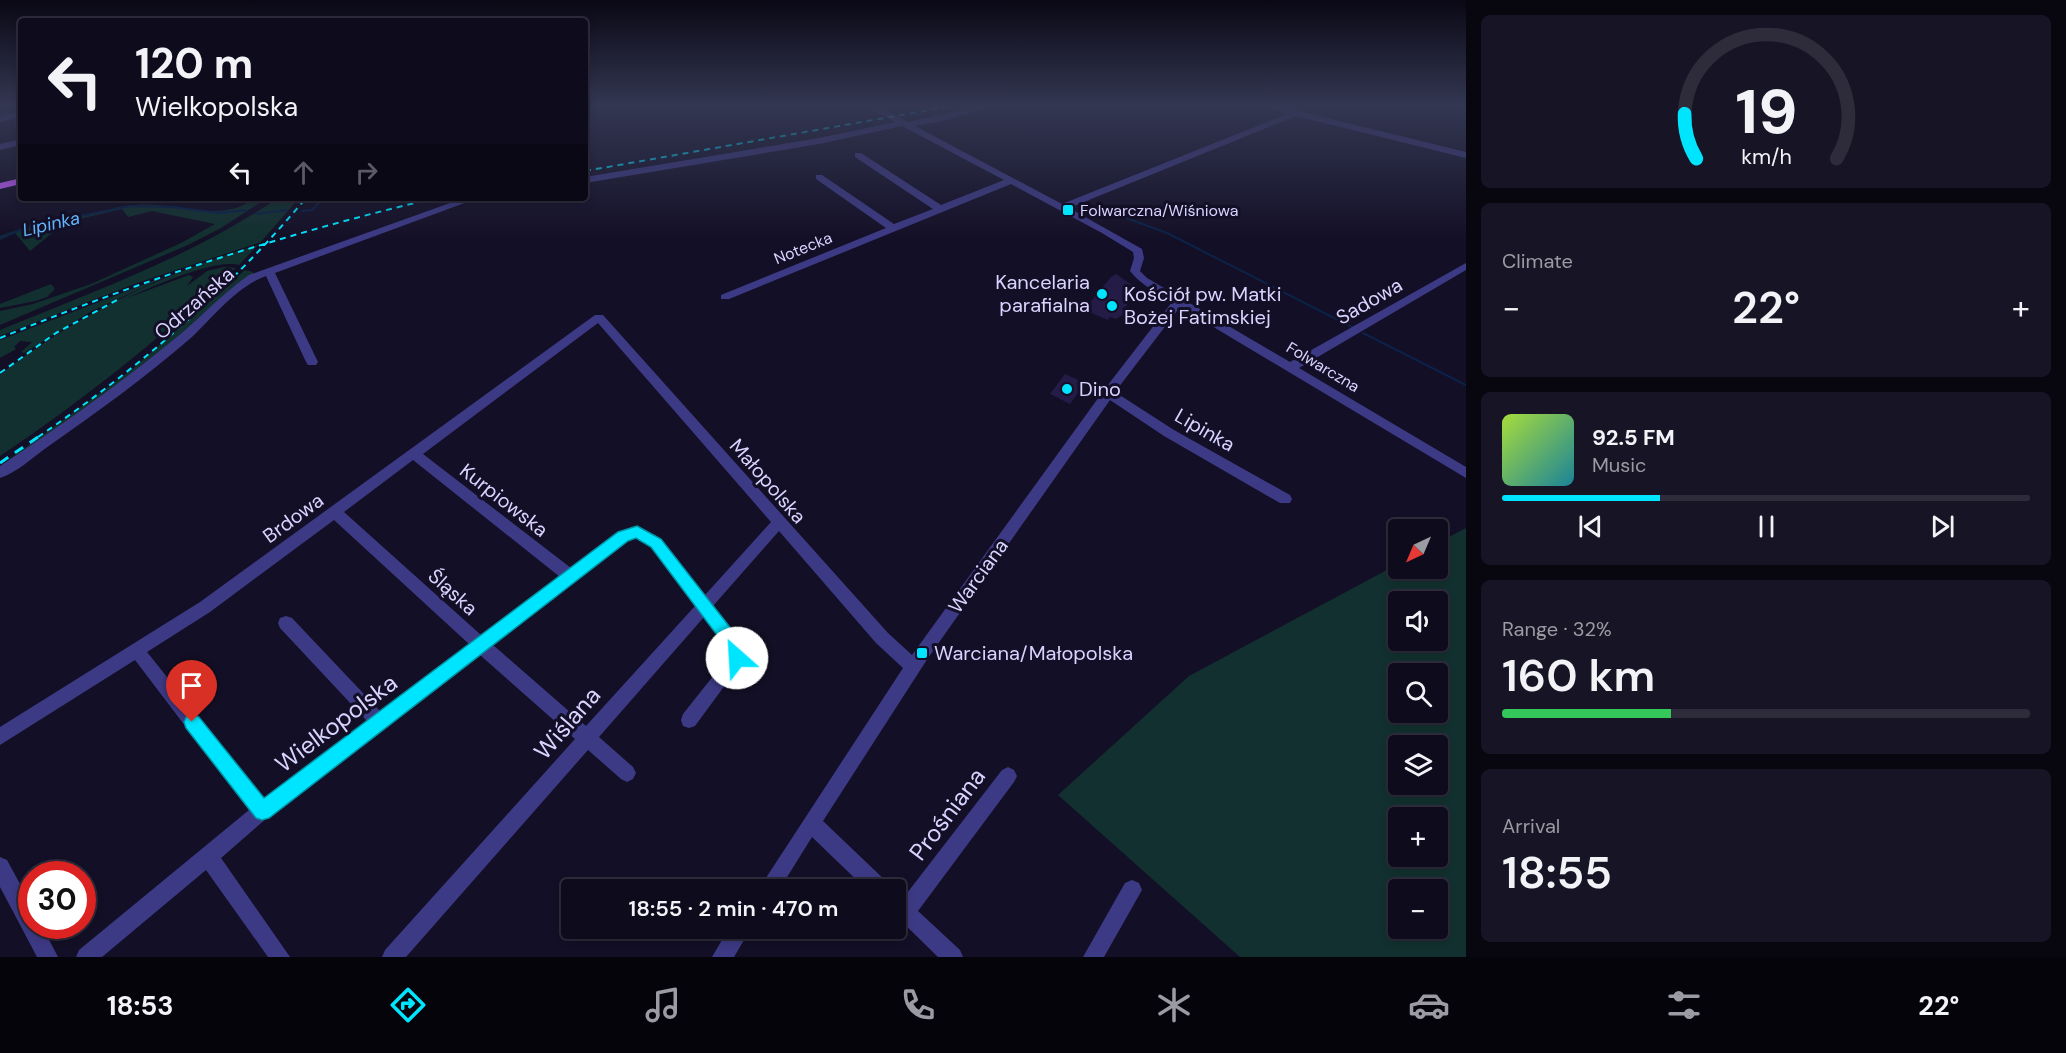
<!DOCTYPE html>
<html lang="en">
<head>
<meta charset="utf-8">
<style>
  :root { --surface:#0e0b1c; --page:#171425; --text:#f1f3f6; --muted:#9b9ba3; --line:#2e2b3b; --accent:#00e5ff }
  body { margin:0; font-family:"DM Sans",sans-serif; background:var(--page); color:var(--text); height:100vh; display:flex; flex-direction:column; font-size:22px; white-space:nowrap }
  * { box-sizing:border-box; margin:0 }
  p { font-size:20px; color:var(--muted) }
  .icon { flex:none; width:33px; height:33px; fill:none; stroke:currentColor; stroke-width:2; stroke-linecap:round; stroke-linejoin:round }
  .map { position:relative; flex:1; overflow:hidden }
  .details { display:flex; flex-direction:column; gap:15px; padding:15px; background:#08060f; width:600px }
  .details>* { flex:none }
  .guide { position:absolute; left:18px; top:18px; width:570px; height:183px; border-radius:6px; box-shadow:0 3px 9px #0003,0 0 0 2px var(--line); background:#0e0b1c; color:var(--text); overflow:hidden }
  .needle { width:39px; rotate:224deg }
  .buttons { position:absolute; left:1388px; top:519px; display:grid; gap:12px }
  .buttons a { display:grid; place-items:center; width:60px; height:60px; border-radius:6px; background:var(--surface); box-shadow:0 3px 9px #0003,0 0 0 2px var(--line); font-size:30px }
  .speed { position:absolute; left:18px; top:861px; display:flex; gap:12px; font-size:30px; font-weight:700; text-align:center }
  .speed>* { display:grid; place-content:center; width:78px; height:78px; border-radius:50%; background:var(--surface); box-shadow:0 3px 9px #0003,0 0 0 2px var(--line); line-height:1 }
  .speed .limit { border:9px solid #d22; background:#fff; color:#111 }
  .pin { position:absolute; display:grid; place-items:center; width:51px; height:51px; color:#fff; margin:-62px -26px; border-radius:50% 50% 50% 0; rotate:-45deg; box-shadow:0 0 6px #0007 }
  .pin .icon { rotate:45deg }
  .me { position:absolute; width:66px; margin:-33px; rotate:334deg; stroke-linejoin:round; filter:drop-shadow(0 0 4px #0008) }
  .turn { display:flex; align-items:center; gap:21px; height:126px; padding:0 18px; font-size:27px }
  .turn .icon { width:78px; height:78px; stroke-width:2.5 }
  .turn b { display:block; font-size:42px; line-height:51px }
  .lanes { display:flex; align-items:center; height:57px; padding:0 18px; background:#0003; justify-content:center; gap:30px; direction:ltr }
  .lanes .off { opacity:.35 }
  .big { font-size:45px; font-weight:600; line-height:1.1 }
  .details .tile { flex:1; display:flex; flex-direction:column; justify-content:center; gap:9px; min-width:0; padding:0 21px; border-radius:9px; background:var(--page) }
  .details .dial { align-items:center; gap:0 }
  .dial svg { height:156px; overflow:visible; fill:none; stroke:var(--line); stroke-width:7; stroke-linecap:round; text-anchor:middle }
  .dial text { fill:var(--text); stroke:none }
  .song { display:flex; align-items:center; gap:18px }
  .cover { width:72px; height:72px; border-radius:9px; background:linear-gradient(135deg,hsl(80 70% 55%),hsl(190 70% 35%)) }
  .played { height:6px; border-radius:3px; background:linear-gradient(90deg,var(--accent) 30%,var(--line) 30%) }
  .keys { display:flex; justify-content:space-around; direction:ltr }
  .heat { display:flex; justify-content:space-between; align-items:center; font-size:33px; direction:ltr }
  .charge { height:9px; border-radius:4px; background:linear-gradient(90deg,#34c759 32%,var(--line) 0) }
  .trip { position:absolute; left:561px; top:879px; width:345px; height:60px; border-radius:6px; background:var(--surface); box-shadow:0 3px 9px #0003,0 0 0 2px var(--line); font-weight:600; line-height:60px; text-align:center }
  .tabs { display:flex; height:96px; justify-content:space-around; align-items:center; background:#06040b; color:var(--muted) }
  .tabs .icon { width:42px; height:42px }
  .tabs .selected { color:var(--accent) }
  .tabs b { font-size:27px; color:var(--text) }
  main { display:flex; flex:1; min-height:0 }
  .map>svg:first-child { display:block }
  .green { fill:#12302f; fill-rule:evenodd }
  .lines { fill:none; stroke-linecap:round; stroke-linejoin:round }
  .stream { stroke:#0c2248; stroke-width:2 }
  .building { fill:#241b47 }
  .minor { fill:#3d3a85; fill-rule:evenodd }
  .major { fill:#c25bff; fill-rule:evenodd }
  .rail-far1 { stroke:#00e5ff; stroke-width:2; stroke-dasharray:6 5; stroke-linecap:butt }
  .rail { stroke:#00e5ff; stroke-width:3; stroke-dasharray:10 8; stroke-linecap:butt }
  .route { fill:#00e5ff; stroke:#0095a6; stroke-width:1.5 }
  .poi-dot { fill:#00e5ff; stroke:#130f26; stroke-width:2 }
  .labels { text-anchor:middle; dominant-baseline:central; stroke-width:6; stroke-linejoin:round; paint-order:stroke }
  .far-poi-label { font-size:16px; fill:#d9d4ff; stroke:#130f26; text-anchor:start }
  .far-street-label { font-size:16px; fill:#d9d4ff; stroke:#130f26 }
  .far-water-label { font-size:18px; font-style:italic; fill:#62b6ff; stroke:#130f26 }
  .poi-label { font-size:20px; fill:#d9d4ff; stroke:#130f26; text-anchor:start }
  .street-label { font-size:20px; fill:#d9d4ff; stroke:#130f26 }
  .near-street-label { font-size:24px; fill:#d9d4ff; stroke:#130f26 }
</style>
</head>
<body>
<main>
<div class="map">
<svg width="1466" height="957" viewBox="0 0 1466 957">
  <rect width="100%" height="100%" fill="#130f26"/>
  <path class="green" d="M251,198H267L221,228L188,245L0,325V311L33,304L91,284L181,243L215,224L152,211L128,217L122,209L66,222L30,251L15,233L0,240V236C28,225 56,221 85,215C102,212 118,206 135,205C173,201 219,224 252,200Z
    M278,198H299L261,242L137,283L0,336V330C95,291 193,256 278,198Z
    M258,245L239,265C215,258 151,287 127,298L189,275L193,277L187,286L207,271L224,267L236,268C162,337 84,400 0,456V375C75,315 166,272 258,245Z
    M245,270L253,272V274L124,384L0,466L130,371Z
    M174,273L90,312L24,353L21,352L32,342L20,341L14,347L16,349L0,358V340Z
    M51,284L55,289L47,297L36,301L0,308V304Z
    M1466,528V957H1240L1058,795L1189,676L1398,564V568H1437V543ZM1398,602H1437V640H1398ZM1398,674H1437V712H1398ZM1398,746H1437V784H1398ZM1398,818H1437V856H1398ZM1398,890H1437V928H1398Z"/>
  <g class="lines">
    <path class="stream" d="M302,211L312,210L324,198
      M256,214L287,210
      M1118,215L1167,233L1352,327
      M0,238L31,226L131,206L173,207L219,213L246,210
      M1363,333L1466,385"/>
  </g>
  <path class="building" d="M1116,274L1139,290L1122,311L1127,312L1116,319L1110,317L1108,320L1084,310L1111,277Z
    M1065,374L1085,383L1070,404L1050,394Z"/>
  <g class="lines">
    <path class="minor" d="M14,106H21V145L0,150V144L17,140L15,118L0,122V116L15,113Z
      M867,106H878L908,122L980,106H994L943,121L915,126L1062,204L1287,114L1263,106H1278L1466,152V158L1296,116L1069,208L1142,249L1144,258L1140,271L1147,278L1290,362L1466,263V270L1299,368L1466,467V478L1180,307L1115,392L1174,430L1290,495L1292,499L1290,503H1280L1164,436L1110,400L928,658L823,821L888,883L890,890H867L812,837L779,890H758L903,668L876,643L779,531L713,606L743,644L745,658L695,726L689,728L683,726L681,720L683,714L729,656V651L704,617L599,737L633,767L636,773L633,779L627,782L621,779L588,750L406,957H382L385,950L575,739L480,655L268,817L221,858L290,957H268L206,870L102,957H76L79,950L249,810L135,660L0,745V727L200,602L595,315H603L888,633L912,655L1104,390L1172,302C1157,293 1141,285 1130,271L1134,258L1133,252L1102,233L1011,184L729,299H721V295L886,228L816,179V175H822L894,224L933,209L855,157V153H861L941,205L1004,180L902,126L819,144L585,183V177L819,138L895,122ZM598,323L771,522L705,595L661,539L637,526L618,533L571,568L423,454ZM413,460L560,577L481,635L344,512ZM334,520L469,644L380,711L292,618L286,616L280,618L278,623L280,628L367,721L264,798L147,652L210,612ZM636,538L651,547L695,606L586,726L493,645L628,541Z
      M464,198H478L275,273L318,362L316,365H308L306,362L266,276C236,287 214,316 192,337C146,377 96,413 46,448C32,458 16,473 0,478V466C59,427 117,386 172,341C199,320 221,294 249,275Z
      M1008,767L1014,770L1017,776L1014,782L918,911L960,950L963,957H938L896,916V893L904,897L1002,770Z
      M0,857L7,860L32,906V926H42L58,957H37L0,887Z
      M1132,880L1139,883L1142,890L1104,957H1083L1125,883Z
      M729,928H751L734,957H712Z"/>
    <path class="major" d="M21,178V184L0,189V183Z"/>
    <path class="rail-far1" d="M585,171L952,106
      M0,338C142,280 286,233 436,198
      M0,373L56,333L117,300
      M38,437C138,369 228,291 306,198"/>
    <path class="rail" d="M0,463L41,435"/>
  </g>
  <linearGradient id="sky" x2="0" y2="1"><stop stop-color="#0a0815"/><stop offset="0.44" stop-color="#333752"/><stop offset="1" stop-color="#333752" stop-opacity="0"/></linearGradient>
  <rect width="1466" height="240" fill="url(#sky)"/>
  <path class="route" d="M637,526L661,539L743,644L745,649L743,663L737,665L731,663L729,651L651,547L636,538L628,541L269,818L262,820L256,818L186,728L184,722L186,717L192,714L199,717L264,798L618,532Z"/>
  <g class="poi-dot">
    <rect x="1062" y="204" width="12" height="12" rx="3"/>
    <circle cx="1102" cy="294" r="6"/>
    <circle cx="1112" cy="306" r="6"/>
    <circle cx="1067" cy="389" r="6"/>
    <rect x="916" y="647" width="12" height="12" rx="3"/>
  </g>
  <g class="labels">
    <g class="far-poi-label">
      <text x="1080" y="210">Folwarczna/Wiśniowa</text>
    </g>
    <g class="far-street-label">
      <text transform="translate(803 248) rotate(-22)">Notecka</text>
      <text transform="translate(1323 367) rotate(31)">Folwarczna</text>
    </g>
    <g class="far-water-label">
      <text transform="translate(51 224) rotate(-13)">Lipinka</text>
    </g>
    <g class="poi-label">
      <text x="1090" y="282" text-anchor="end">Kancelaria<tspan x="1090" dy="23">parafialna</tspan></text>
      <text x="1124" y="294">Kościół pw. Matki<tspan x="1124" dy="23">Bożej Fatimskiej</tspan></text>
      <text x="1079" y="389">Dino</text>
      <text x="934" y="653">Warciana/Małopolska</text>
    </g>
    <g class="street-label">
      <text transform="translate(1369 301) rotate(-30)">Sadowa</text>
      <text transform="translate(194 303) rotate(-41)">Odrzańska</text>
      <text transform="translate(1205 430) rotate(30)">Lipinka</text>
      <text transform="translate(768 481) rotate(49)">Małopolska</text>
      <text transform="translate(504 500) rotate(38)">Kurpiowska</text>
      <text transform="translate(293 518) rotate(-36)">Brdowa</text>
      <text transform="translate(978 576) rotate(-54)">Warciana</text>
      <text transform="translate(453 592) rotate(42)">Śląska</text>
    </g>
    <g class="near-street-label">
      <text transform="translate(336 723) rotate(-37)">Wielkopolska</text>
      <text transform="translate(567 723) rotate(-49)">Wiślana</text>
      <text transform="translate(947 814) rotate(-53)">Prośniana</text>
    </g>
  </g>
</svg>
<div class="buttons">
<a><svg class="needle" viewBox="-14 -14 28 28"><path d="M0-13l5 13h-10z" fill="#e53935"/><path d="M0 13l5-13h-10z" fill="#9b9ba3"/></svg></a>
<a><svg class="icon" aria-label="sound" viewBox="0 0 24 24"><path d="M4 9h4l5-4v14l-5-4H4zM17 9q2 3 0 6"/></svg></a>
<a><svg class="icon" aria-label="search" viewBox="0 0 24 24"><circle cx="10" cy="10" r="6"/><path d="M15 15l6 6"/></svg></a>
<a><svg class="icon" aria-label="layers" viewBox="0 0 24 24"><path d="M12 4l9 5-9 5-9-5zM3 14l9 5 9-5"/></svg></a>
<a>+</a>
<a>−</a>
</div>
<div class="speed"><div class="limit">30</div></div>
<div class="pin" style="left:192px;top:722px;background:#d93025"><svg class="icon" aria-label="arrive" viewBox="0 0 24 24"><path d="M6 21V4h12l-3 4 3 4H6"/></svg></div>
<svg class="me" style="left:737px;top:658px" viewBox="-20 -20 40 40"><circle r="19" fill="#fff"/><path d="M0-13L10 11 0 6-10 11z" fill="#00e5ff"/></svg>
<div class="trip">18:55 · 2 min · 470 m</div>
<div class="guide">
<div class="turn"><svg class="icon" aria-label="left" viewBox="0 0 24 24"><path d="M17 20v-9H6M10 6l-5 5 5 5"/></svg><div><b>120 m</b>Wielkopolska</div></div>
<div class="lanes"><svg class="icon" aria-label="left" viewBox="0 0 24 24"><path d="M17 20v-9H6M10 6l-5 5 5 5"/></svg><svg class="icon off" aria-label="ahead" viewBox="0 0 24 24"><path d="M12 20V5M6 11l6-6 6 6"/></svg><svg class="icon off" aria-label="right" viewBox="0 0 24 24"><path d="M7 20v-9h11M14 6l5 5-5 5"/></svg></div>
</div>
</div>
<section class="details">
<div class="tile dial"><svg viewBox="0 0 100 80">
<path d="M14 69A42 42 0 1 1 86 69"/>
<path d="M14 69A42 42 0 0 1 8 46" stroke="#00e5ff"/>
<text x="50" y="56" font-size="32" font-weight="700">19</text>
<text x="50" y="72" font-size="11">km/h</text>
</svg></div>
<div class="tile"><p>Climate</p>
<div class="heat"><a>−</a><b class="big">22°</b><a>+</a></div>
</div>
<div class="tile">
<div class="song"><i class="cover"></i><div><b>92.5 FM</b><p>Music</p></div></div>
<div class="played"></div>
<div class="keys"><svg class="icon" aria-label="previous" viewBox="0 0 24 24"><path d="M18 5L8 12l10 7zM5 5v14"/></svg><svg class="icon" aria-label="pause" viewBox="0 0 24 24"><path d="M8 5v14M16 5v14"/></svg><svg class="icon" aria-label="next" viewBox="0 0 24 24"><path d="M6 5l10 7-10 7zM19 5v14"/></svg></div>
</div>
<div class="tile"><p>Range · 32%</p><b class="big">160 km</b><div class="charge"></div></div>
<div class="tile"><p>Arrival</p><b class="big">18:55</b></div>
</section>
</main>
<nav class="tabs">
<b>18:53</b>
<svg class="icon selected" aria-label="directions" viewBox="0 0 24 24"><path d="M12 3l9 9-9 9-9-9zM9 14v-3h6M13 9l2 2-2 2"/></svg>
<svg class="icon" aria-label="music" viewBox="0 0 24 24"><path d="M9 18V5l10-2v13"/><circle cx="6" cy="18" r="3"/><circle cx="16" cy="16" r="3"/></svg>
<svg class="icon" aria-label="phone" viewBox="0 0 24 24"><path d="M5 4h4l2 5-3 2q2 4 5 5l2-3 5 2v4C11 20 4 13 5 4z"/></svg>
<svg class="icon" aria-label="climate" viewBox="0 0 24 24"><path d="M12 3v18M4 7l16 10M4 17L20 7"/></svg>
<svg class="icon" aria-label="car" viewBox="0 0 24 24"><path d="M5 17H2v-5l4-1 3-4h7l3 4 3 1v5h-3M9 17h6M6 11h13"/><circle cx="7" cy="17" r="2"/><circle cx="17" cy="17" r="2"/></svg>
<svg class="icon" aria-label="filters" viewBox="0 0 24 24"><path d="M4 7h16M4 17h16"/><circle cx="9" cy="7" r="2"/><circle cx="15" cy="17" r="2"/></svg>
<b>22°</b>
</nav>
</body>
</html>
